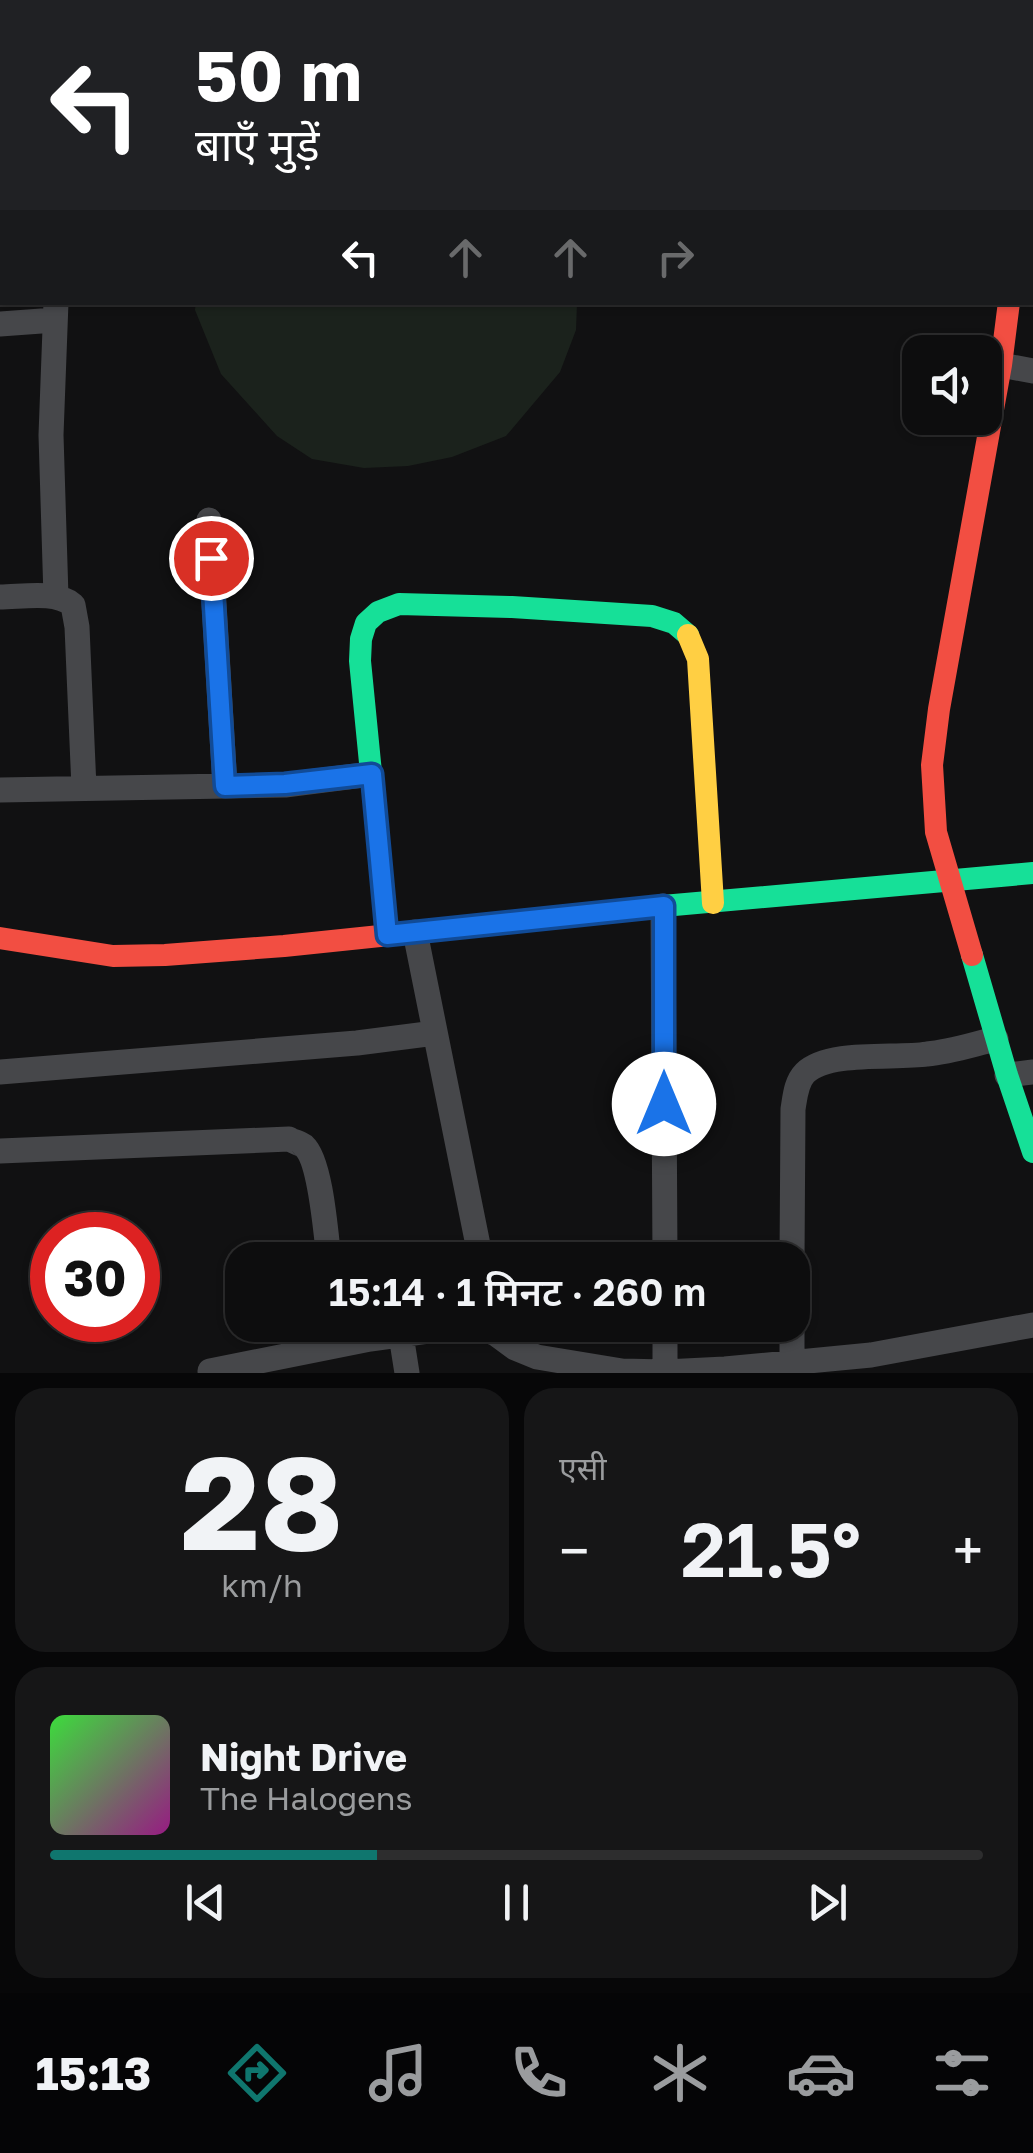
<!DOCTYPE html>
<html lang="hi">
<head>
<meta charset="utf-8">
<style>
  :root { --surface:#0d0d0e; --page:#161617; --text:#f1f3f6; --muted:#9a9c9e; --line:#2d2d2e; --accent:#0f766e }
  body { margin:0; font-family:"Golos Text","Noto Sans Devanagari",sans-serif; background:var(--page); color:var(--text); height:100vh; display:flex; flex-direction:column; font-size:38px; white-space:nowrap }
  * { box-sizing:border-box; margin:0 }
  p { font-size:32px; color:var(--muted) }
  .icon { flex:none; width:55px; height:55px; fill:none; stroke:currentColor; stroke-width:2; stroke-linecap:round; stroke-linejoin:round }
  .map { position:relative; height:1373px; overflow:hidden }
  .sheet { display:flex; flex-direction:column; gap:15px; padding:15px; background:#070708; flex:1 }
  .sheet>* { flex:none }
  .top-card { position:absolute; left:0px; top:0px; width:1035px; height:305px; box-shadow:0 2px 8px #0004,0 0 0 2px var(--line); background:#202124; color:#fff; overflow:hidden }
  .controls { position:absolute; left:902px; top:335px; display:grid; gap:20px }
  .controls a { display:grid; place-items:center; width:100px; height:100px; border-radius:20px; background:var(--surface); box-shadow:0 2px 8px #0004,0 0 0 2px var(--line); font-size:50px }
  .speed { position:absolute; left:30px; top:1212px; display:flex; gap:20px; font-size:50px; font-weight:700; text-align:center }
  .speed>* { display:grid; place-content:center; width:130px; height:130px; border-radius:50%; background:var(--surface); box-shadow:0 2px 8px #0004,0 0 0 2px var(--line); line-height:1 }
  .speed .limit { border:15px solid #d22; background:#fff; color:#111 }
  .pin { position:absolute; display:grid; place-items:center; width:85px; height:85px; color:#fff; margin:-42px; border:5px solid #fff; border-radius:50%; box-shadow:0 2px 10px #0007 }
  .me { position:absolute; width:110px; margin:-55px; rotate:0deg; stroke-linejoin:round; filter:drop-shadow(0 0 8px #0008) }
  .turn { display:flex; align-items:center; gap:35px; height:210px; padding:0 30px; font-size:45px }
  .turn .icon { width:130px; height:130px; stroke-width:2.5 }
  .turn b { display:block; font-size:70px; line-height:85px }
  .lanes { display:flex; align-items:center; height:95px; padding:0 30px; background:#0003; justify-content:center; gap:50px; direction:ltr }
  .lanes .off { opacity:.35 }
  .big { font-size:75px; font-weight:600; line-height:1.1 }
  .sheet .tile { flex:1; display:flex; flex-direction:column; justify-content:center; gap:15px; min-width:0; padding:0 35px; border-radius:30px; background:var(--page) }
  .sheet .dial { align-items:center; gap:0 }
  .dial b { font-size:130px; line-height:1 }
  .song { display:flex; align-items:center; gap:30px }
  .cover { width:120px; height:120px; border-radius:15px; background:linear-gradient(135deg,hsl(120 70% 55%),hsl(310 70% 35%)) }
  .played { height:10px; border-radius:5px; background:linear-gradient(90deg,var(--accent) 35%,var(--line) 35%) }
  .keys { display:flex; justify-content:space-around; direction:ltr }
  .heat { display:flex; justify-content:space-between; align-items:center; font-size:55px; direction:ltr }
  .sheet .tiles { flex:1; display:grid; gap:15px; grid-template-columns:1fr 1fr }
  .tile:last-child { grid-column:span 2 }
  .trip { position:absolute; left:225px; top:1242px; width:585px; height:100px; border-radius:30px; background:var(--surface); box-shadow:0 2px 8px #0004,0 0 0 2px var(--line); font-weight:600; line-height:100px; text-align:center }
  .dock { display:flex; height:160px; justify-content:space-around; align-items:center; background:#050506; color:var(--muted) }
  .dock .icon { width:70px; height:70px }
  .dock .selected { color:var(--accent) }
  .dock b { font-size:45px; color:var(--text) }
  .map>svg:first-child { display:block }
  .green { fill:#1b221c }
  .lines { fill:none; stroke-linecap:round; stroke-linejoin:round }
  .street { stroke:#46474a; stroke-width:25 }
  .fast { stroke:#16e098; stroke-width:22 }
  .slow { stroke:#ffcf43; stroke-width:22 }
  .jam { stroke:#f24e42; stroke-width:22 }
  .route-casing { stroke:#114b97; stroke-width:25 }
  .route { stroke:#1a73e8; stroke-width:18 }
</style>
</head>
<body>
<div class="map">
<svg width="1033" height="1373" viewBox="0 0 1033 1373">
  <rect width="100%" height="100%" fill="#111112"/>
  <path class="green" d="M217,0H594V2H217Z
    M196,302H577V303L576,330L560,372L506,436L452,457L408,466L364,468L312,459L277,436L221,374L195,310Z"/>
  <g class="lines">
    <path class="street" d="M89,0V2
      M1032,159L1033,156
      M0,178H2
      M1032,277H1033
      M56,302L51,435L56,597
      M0,324L55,320
      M1001,365L1033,371
      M209,520L225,786
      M0,597C22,597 55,590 73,605L77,627L84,788
      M0,790L285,785L371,774
      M663,906L665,1260
      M415,932L481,1260
      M0,1072L357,1043L435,1033
      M1007,1075L1033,1072
      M0,1151L289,1139C290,1140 304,1145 304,1146C321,1161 326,1236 329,1260
      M792,1260L793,1109C795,1097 796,1082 805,1073C829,1050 895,1059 927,1054C950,1052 974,1044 996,1039
      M665,1325V1372
      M401,1335L407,1373
      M792,1362V1325
      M210,1371L370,1339L450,1328H481L496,1334L515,1348L537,1357L622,1371L665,1372L725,1369L871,1355L1033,1325"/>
    <path class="fast" d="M495,924L663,906L1033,873
      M387,935L360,661L361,639L366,623L378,612L399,604L512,607L652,616L674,623L688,635
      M972,955L1007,1075L1033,1152"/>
    <path class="slow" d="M688,635L698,659L713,903"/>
    <path class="jam" d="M0,938L113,956L165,955L284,946L495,924
      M972,955L936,832L932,765L939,709L1001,365L1009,302"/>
  </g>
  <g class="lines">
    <g class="route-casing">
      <path id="route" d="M211,558L225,786L285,784L372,774L387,935L664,906V1104"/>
    </g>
    <use href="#route" class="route"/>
  </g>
</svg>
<div class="controls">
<a><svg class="icon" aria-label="sound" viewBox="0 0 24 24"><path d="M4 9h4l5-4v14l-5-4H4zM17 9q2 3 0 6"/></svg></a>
</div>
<div class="speed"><div class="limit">30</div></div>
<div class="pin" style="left:211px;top:558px;background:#d93025"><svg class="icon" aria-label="arrive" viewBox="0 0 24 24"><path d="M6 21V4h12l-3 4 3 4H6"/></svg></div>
<svg class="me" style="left:664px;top:1104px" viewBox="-20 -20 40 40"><circle r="19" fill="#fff"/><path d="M0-13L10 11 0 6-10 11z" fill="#1a73e8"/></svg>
<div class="trip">15:14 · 1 मिनट · 260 m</div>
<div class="top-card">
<div class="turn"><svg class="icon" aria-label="left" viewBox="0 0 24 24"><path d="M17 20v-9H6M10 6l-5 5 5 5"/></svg><div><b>50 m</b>बाएँ मुड़ें</div></div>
<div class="lanes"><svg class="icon" aria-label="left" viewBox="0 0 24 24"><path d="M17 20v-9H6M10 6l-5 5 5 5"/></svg><svg class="icon off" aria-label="ahead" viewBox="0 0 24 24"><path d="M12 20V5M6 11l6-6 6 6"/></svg><svg class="icon off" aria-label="ahead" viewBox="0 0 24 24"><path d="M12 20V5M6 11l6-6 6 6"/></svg><svg class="icon off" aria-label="right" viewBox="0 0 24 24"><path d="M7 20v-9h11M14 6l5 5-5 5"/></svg></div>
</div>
</div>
<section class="sheet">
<div class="tiles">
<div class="tile dial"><b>28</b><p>km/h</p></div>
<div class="tile"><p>एसी</p>
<div class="heat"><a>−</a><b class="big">21.5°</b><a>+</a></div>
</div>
<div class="tile">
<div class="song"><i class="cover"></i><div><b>Night Drive</b><p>The Halogens</p></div></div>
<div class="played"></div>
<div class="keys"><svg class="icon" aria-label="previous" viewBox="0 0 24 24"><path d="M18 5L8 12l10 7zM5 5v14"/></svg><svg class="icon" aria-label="pause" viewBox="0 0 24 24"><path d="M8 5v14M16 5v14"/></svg><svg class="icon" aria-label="next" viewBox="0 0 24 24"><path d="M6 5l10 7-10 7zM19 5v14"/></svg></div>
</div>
</div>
</section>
<nav class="dock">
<b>15:13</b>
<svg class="icon selected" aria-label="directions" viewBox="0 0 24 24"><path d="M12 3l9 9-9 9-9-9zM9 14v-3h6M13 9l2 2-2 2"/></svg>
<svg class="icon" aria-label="music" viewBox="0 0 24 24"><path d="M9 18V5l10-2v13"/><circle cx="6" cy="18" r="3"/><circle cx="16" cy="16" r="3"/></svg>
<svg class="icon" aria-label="phone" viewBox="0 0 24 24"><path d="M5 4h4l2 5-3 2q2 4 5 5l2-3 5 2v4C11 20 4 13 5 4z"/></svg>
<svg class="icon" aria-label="climate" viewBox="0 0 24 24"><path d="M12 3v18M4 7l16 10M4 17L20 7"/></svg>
<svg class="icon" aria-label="car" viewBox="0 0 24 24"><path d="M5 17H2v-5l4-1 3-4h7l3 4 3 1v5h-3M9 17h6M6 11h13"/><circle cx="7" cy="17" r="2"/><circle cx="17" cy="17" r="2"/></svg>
<svg class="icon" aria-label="filters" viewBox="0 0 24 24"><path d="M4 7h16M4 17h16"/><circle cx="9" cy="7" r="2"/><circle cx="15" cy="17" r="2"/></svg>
</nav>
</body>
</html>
